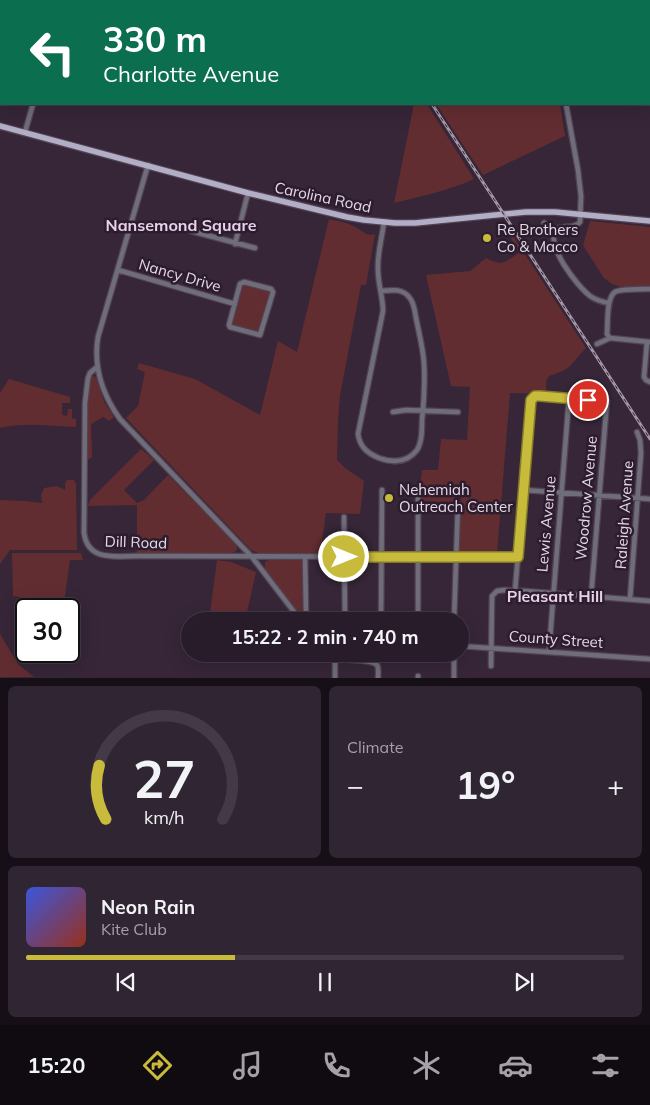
<!DOCTYPE html>
<html lang="en">
<head>
<meta charset="utf-8">
<style>
  :root { --surface:#281c2a; --page:#302532; --text:#f1f3f6; --muted:#a5a1a8; --line:#443a47; --accent:#c8bb3b }
  body { margin:0; font-family:Mulish,sans-serif; background:var(--page); color:var(--text); height:100vh; display:flex; flex-direction:column; font-size:19px; white-space:nowrap }
  * { box-sizing:border-box; margin:0 }
  p { font-size:16px; color:var(--muted) }
  .icon { flex:none; width:28px; height:28px; fill:none; stroke:currentColor; stroke-width:2; stroke-linecap:round; stroke-linejoin:round }
  .map { position:relative; height:678px; overflow:hidden }
  .side { display:flex; flex-direction:column; gap:8px; padding:8px; background:#160f17; flex:1 }
  .side>* { flex:none }
  .hud { position:absolute; left:0px; top:0px; width:650px; height:105px; box-shadow:0 5px 20px #0002,0 0 0 1px var(--line); background:#0b6e4f; color:#fff; overflow:hidden }
  .speed { position:absolute; left:15px; top:598px; display:flex; gap:10px; font-size:25px; font-weight:700; text-align:center }
  .speed>* { display:grid; place-content:center; width:65px; height:65px; border-radius:50%; background:var(--surface); box-shadow:0 5px 20px #0002,0 0 0 1px var(--line); line-height:1 }
  .speed .limit { border:2px solid #111; border-radius:8px; background:#fff; color:#111 }
  .pin { position:absolute; display:grid; place-items:center; width:42px; height:42px; color:#fff; margin:-21px; border:2px solid #fff; border-radius:50%; box-shadow:0 1px 5px #0007 }
  .me { position:absolute; width:55px; margin:-28px; rotate:90deg; stroke-linejoin:round; filter:drop-shadow(0 0 4px #0008) }
  .turn { display:flex; align-items:center; gap:18px; height:105px; padding:0 20px; font-size:22px }
  .turn .icon { width:65px; height:65px; stroke-width:2.5 }
  .turn b { display:block; font-size:35px; line-height:42px }
  .big { font-size:38px; font-weight:700; line-height:1.1 }
  .side .widget { flex:1; display:flex; flex-direction:column; justify-content:center; gap:8px; min-width:0; padding:0 18px; border-radius:8px; background:var(--page) }
  .side .dial { align-items:center; gap:0 }
  .dial svg { height:130px; overflow:visible; fill:none; stroke:var(--line); stroke-width:7; stroke-linecap:round; text-anchor:middle }
  .dial text { fill:var(--text); stroke:none }
  .song { display:flex; align-items:center; gap:15px }
  .cover { width:60px; height:60px; border-radius:8px; background:linear-gradient(135deg,hsl(230 70% 55%),hsl(10 70% 35%)) }
  .played { height:5px; border-radius:2px; background:linear-gradient(90deg,var(--accent) 35%,var(--line) 35%) }
  .keys { display:flex; justify-content:space-around; direction:ltr }
  .heat { display:flex; justify-content:space-between; align-items:center; font-size:28px; direction:ltr }
  .side .tiles { flex:1; display:grid; gap:8px; grid-template-columns:1fr 1fr }
  .widget:last-child { grid-column:span 2 }
  .trip { position:absolute; left:181px; top:612px; width:288px; height:50px; border-radius:25px; background:var(--surface); box-shadow:0 5px 20px #0002,0 0 0 1px var(--line); font-weight:700; line-height:50px; text-align:center }
  .menu { display:flex; height:80px; justify-content:space-around; align-items:center; background:#100b11; color:var(--muted) }
  .menu .icon { width:35px; height:35px }
  .menu .active { color:var(--accent) }
  .menu b { font-size:22px; color:var(--text) }
  .map>svg:first-child { display:block }
  .green { fill:#622d30 }
  .lines { fill:none; stroke-linecap:round; stroke-linejoin:round }
  .minor-casing { stroke:#524354; stroke-width:7 }
  .major-casing { stroke:#524354; stroke-width:8 }
  .minor { stroke:#6f6d79; stroke-width:4.5 }
  .major { stroke:#b2aec5; stroke-width:5.5 }
  .rail-casing { stroke:#a397a5; stroke-width:3 }
  .rail { stroke:#2c1c2e; stroke-width:1; stroke-dasharray:4; stroke-linecap:butt }
  .route-casing { stroke:#827a26; stroke-width:12 }
  .route { stroke:#c8bb3b; stroke-width:9 }
  .poi-dot { fill:#c8bb3b; stroke:#2c1c2e; stroke-width:2 }
  .labels { text-anchor:middle; dominant-baseline:central; stroke-width:5; stroke-linejoin:round; paint-order:stroke }
  .street-label { font-size:15px; fill:#e3d9e5; stroke:#2c1c2e }
  .poi-label { font-size:15px; fill:#e3d9e5; stroke:#2c1c2e; text-anchor:start }
  .neighbourhood-label { font-size:16px; font-weight:bold; fill:#e7d2ea; stroke:#2c1c2e }
</style>
</head>
<body>
<div class="map">
<svg width="650" height="678" viewBox="0 0 650 678">
  <rect width="100%" height="100%" fill="#362638"/>
  <path class="green" d="M414,104H427L474,179C448,191 421,196 394,203Z
    M436,104H560L565,136L483,175Z
    M329,219C337,221 346,222 353,226C361,229 365,237 375,234L366,285H361L340,395L338,420L337,460L345,468L364,481L360,514L326,513L320,555L259,553L253,551L250,549L126,418L138,406L145,372L137,369L139,363L195,379L260,415L278,341L297,352Z
    M590,221L650,227V286L621,287L612,284L604,278L586,250L583,245Z
    M506,228L509,230L586,348C578,355 573,366 563,371C558,373 553,374 548,377L546,382V394L510,393L497,554H459L461,494H457L456,503L421,501L420,486L422,470H438L441,439L467,440L470,387L451,386L426,275L470,271L486,258C503,267 504,262 519,253L506,229Z
    M243,284L271,292L260,334L231,325Z
    M93,376L96,377L97,380L104,402L114,417L109,421L103,417L91,424L92,457L86,461V428L90,382L91,378Z
    M9,379L70,397V403H62V415L67,416L68,409H72V418L76,419V427C51,426 25,422 0,428V393Z
    M141,449L154,460L124,490L137,503L144,500L168,475L235,543C238,548 238,551 232,553H137V505L88,506L90,500Z
    M67,480H74L76,484L77,550H10L0,564V500L26,501L42,503L41,495L44,488L57,486L65,490V483Z
    M12,553H81L83,560H70L64,602L60,604L13,596Z
    M274,559H303L302,617L265,569V562L269,560Z
    M217,560L231,562L256,572L245,621H209Z
    M0,634L18,664L34,677H0Z"/>
  <g class="lines">
    <g class="minor-casing">
      <path id="minor" d="M547,0V1
        M60,1V0
        M566,104L578,170L581,196L580,222C575,229 564,225 556,229C545,245 577,286 590,296C596,300 602,302 609,303
        M25,132L33,104
        M148,165L98,337C93,368 102,394 120,419L252,557L295,613L303,621
        M544,223L549,230L554,233
        M191,231L255,248
        M235,244L248,193
        M118,270L235,304
        M244,282L271,289L273,292L260,335L230,327L229,325L240,284Z
        M381,291C391,290 402,288 409,297C414,302 415,311 416,318C419,333 423,348 424,363C425,382 424,402 422,420C422,430 422,442 417,450C407,463 393,463 379,458C367,453 360,447 358,434L383,311C383,297 378,284 378,270C377,254 382,238 384,222
        M610,338L607,334C608,324 606,298 615,292C620,289 643,289 650,289
        M647,342L644,377L646,380L650,382
        M597,344L610,338L650,342
        M97,367L90,373L88,378L85,403L84,533C88,562 116,556 138,556L518,557
        M393,412L406,410L458,412
        M524,490L650,499
        M344,517L345,621
        M515,591L531,400L535,396L607,401L591,597
        M630,599L641,453L640,440L637,432
        M305,621L306,615L305,557
        M381,621L382,490
        M418,621V498
        M454,621L458,504
        M460,646L650,659
        M549,651L569,398
        M454,654V678
        M491,666L492,596L497,591L504,590L524,591L650,601
        M335,678V659C344,660 371,659 377,665C379,668 378,674 378,678
        M418,678V676"/>
    </g>
    <g class="major-casing">
      <path id="major" d="M0,126L248,193L347,217L364,220L395,223H415L526,212H555L650,221"/>
    </g>
    <use href="#minor" class="minor"/>
    <use href="#major" class="major"/>
    <g class="rail-casing">
      <path id="rail" d="M365,0V1
        M432,104L650,439"/>
    </g>
    <use href="#rail" class="rail"/>
  </g>
  <g class="lines">
    <g class="route-casing">
      <path id="route" d="M344,557H518L531,400L535,396H540L588,400"/>
    </g>
    <use href="#route" class="route"/>
  </g>
  <g class="poi-dot">
    <circle cx="487" cy="238" r="5"/>
    <circle cx="389" cy="498" r="5"/>
  </g>
  <g class="labels">
    <g class="street-label">
      <text transform="translate(323 197) rotate(12)">Carolina Road</text>
      <text transform="translate(180 275) rotate(16)">Nancy Drive</text>
      <text transform="translate(586 498) rotate(-85)">Woodrow Avenue</text>
      <text transform="translate(624 515) rotate(-86)">Raleigh Avenue</text>
      <text transform="translate(546 524) rotate(-85)">Lewis Avenue</text>
      <text transform="translate(136 542) rotate(2)">Dill Road</text>
      <text transform="translate(556 639) rotate(4)">County Street</text>
    </g>
    <g class="poi-label">
      <text x="497" y="229">Re Brothers<tspan x="497" dy="17">Co &amp; Macco</tspan></text>
      <text x="399" y="489">Nehemiah<tspan x="399" dy="17">Outreach Center</tspan></text>
    </g>
    <g class="neighbourhood-label">
      <text x="181" y="225">Nansemond Square</text>
      <text x="555" y="596">Pleasant Hill</text>
    </g>
  </g>
</svg>
<div class="speed"><div class="limit">30</div></div>
<div class="pin" style="left:588px;top:400px;background:#d93025"><svg class="icon" aria-label="arrive" viewBox="0 0 24 24"><path d="M6 21V4h12l-3 4 3 4H6"/></svg></div>
<svg class="me" style="left:344px;top:557px" viewBox="-20 -20 40 40"><circle r="17" fill="#c8bb3b" stroke="#fff" stroke-width="3"/><path d="M0-11L8 9 0 5-8 9z" fill="#fff"/></svg>
<div class="trip">15:22 · 2 min · 740 m</div>
<div class="hud">
<div class="turn"><svg class="icon" aria-label="left" viewBox="0 0 24 24"><path d="M17 20v-9H6M10 6l-5 5 5 5"/></svg><div><b>330 m</b>Charlotte Avenue</div></div>
</div>
</div>
<section class="side">
<div class="tiles">
<div class="widget dial"><svg viewBox="0 0 100 80">
<path d="M14 69A42 42 0 1 1 86 69"/>
<path d="M14 69A42 42 0 0 1 10 36" stroke="#c8bb3b"/>
<text x="50" y="56" font-size="32" font-weight="700">27</text>
<text x="50" y="72" font-size="11">km/h</text>
</svg></div>
<div class="widget"><p>Climate</p>
<div class="heat"><a>−</a><b class="big">19°</b><a>+</a></div>
</div>
<div class="widget">
<div class="song"><i class="cover"></i><div><b>Neon Rain</b><p>Kite Club</p></div></div>
<div class="played"></div>
<div class="keys"><svg class="icon" aria-label="previous" viewBox="0 0 24 24"><path d="M18 5L8 12l10 7zM5 5v14"/></svg><svg class="icon" aria-label="pause" viewBox="0 0 24 24"><path d="M8 5v14M16 5v14"/></svg><svg class="icon" aria-label="next" viewBox="0 0 24 24"><path d="M6 5l10 7-10 7zM19 5v14"/></svg></div>
</div>
</div>
</section>
<nav class="menu">
<b>15:20</b>
<svg class="icon active" aria-label="directions" viewBox="0 0 24 24"><path d="M12 3l9 9-9 9-9-9zM9 14v-3h6M13 9l2 2-2 2"/></svg>
<svg class="icon" aria-label="music" viewBox="0 0 24 24"><path d="M9 18V5l10-2v13"/><circle cx="6" cy="18" r="3"/><circle cx="16" cy="16" r="3"/></svg>
<svg class="icon" aria-label="phone" viewBox="0 0 24 24"><path d="M5 4h4l2 5-3 2q2 4 5 5l2-3 5 2v4C11 20 4 13 5 4z"/></svg>
<svg class="icon" aria-label="climate" viewBox="0 0 24 24"><path d="M12 3v18M4 7l16 10M4 17L20 7"/></svg>
<svg class="icon" aria-label="car" viewBox="0 0 24 24"><path d="M5 17H2v-5l4-1 3-4h7l3 4 3 1v5h-3M9 17h6M6 11h13"/><circle cx="7" cy="17" r="2"/><circle cx="17" cy="17" r="2"/></svg>
<svg class="icon" aria-label="filters" viewBox="0 0 24 24"><path d="M4 7h16M4 17h16"/><circle cx="9" cy="7" r="2"/><circle cx="15" cy="17" r="2"/></svg>
</nav>
</body>
</html>
